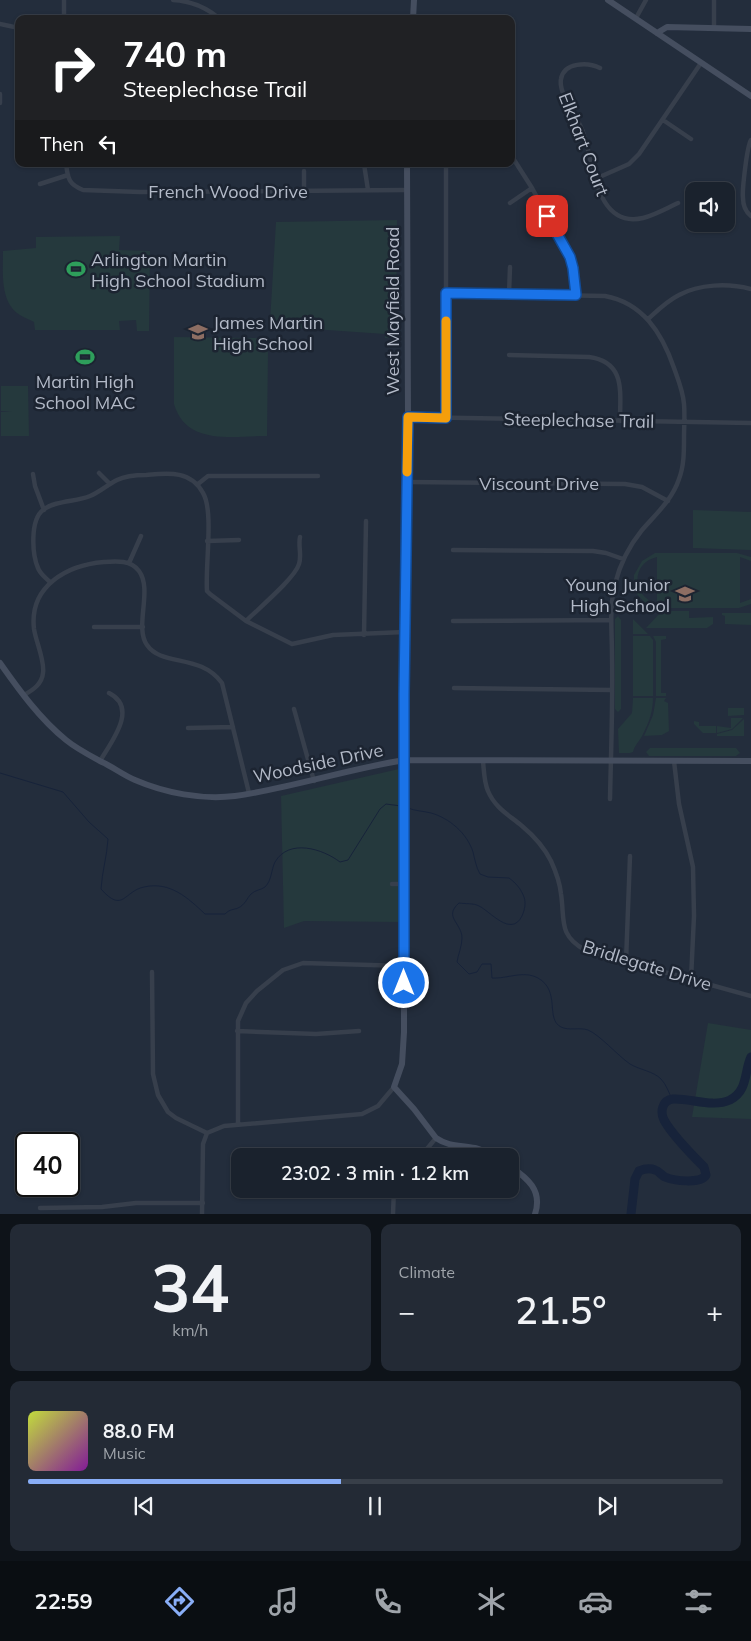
<!DOCTYPE html>
<html lang="en">
<head>
<meta charset="utf-8">
<style>
  :root { --surface:#1a222d; --page:#232a35; --text:#f1f3f6; --muted:#9fa4aa; --line:#383f49; --accent:#89aef7 }
  body { margin:0; font-family:Mulish,sans-serif; background:var(--page); color:var(--text); height:100vh; display:flex; flex-direction:column; font-size:19px; white-space:nowrap }
  * { box-sizing:border-box; margin:0 }
  p { font-size:16px; color:var(--muted) }
  .icon { flex:none; width:28px; height:28px; fill:none; stroke:currentColor; stroke-width:2; stroke-linecap:round; stroke-linejoin:round }
  .map { position:relative; height:1214px; overflow:hidden }
  .drawer { display:flex; flex-direction:column; gap:10px; padding:10px; background:#0e1319; flex:1 }
  .drawer>* { flex:none }
  .banner { position:absolute; left:15px; top:15px; width:500px; height:152px; border-radius:10px; box-shadow:0 1px 4px #0004,0 0 0 1px var(--line); background:#202124; color:#fff; overflow:hidden }
  .controls { position:absolute; left:685px; top:182px; display:grid; gap:10px }
  .controls a { display:grid; place-items:center; width:50px; height:50px; border-radius:10px; background:var(--surface); box-shadow:0 1px 4px #0004,0 0 0 1px var(--line); font-size:25px }
  .speed { position:absolute; left:15px; top:1132px; display:flex; gap:10px; font-size:25px; font-weight:700; text-align:center }
  .speed>* { display:grid; place-content:center; width:65px; height:65px; border-radius:50%; background:var(--surface); box-shadow:0 1px 4px #0004,0 0 0 1px var(--line); line-height:1 }
  .speed .limit { border:2px solid #111; border-radius:8px; background:#fff; color:#111 }
  .pin { position:absolute; display:grid; place-items:center; width:42px; height:42px; color:#fff; margin:-21px; border-radius:10px; box-shadow:0 2px 8px #0006 }
  .me { position:absolute; width:55px; margin:-28px; rotate:0deg; stroke-linejoin:round; filter:drop-shadow(0 0 4px #0008) }
  .turn { display:flex; align-items:center; gap:18px; height:105px; padding:0 25px; font-size:22px }
  .turn .icon { width:65px; height:65px; stroke-width:2.5 }
  .turn b { display:block; font-size:35px; line-height:42px }
  .then { display:flex; align-items:center; height:48px; padding:0 25px; background:#0003; gap:10px; font-size:19px }
  .big { font-size:38px; font-weight:600; line-height:1.1 }
  .drawer .tile { flex:1; display:flex; flex-direction:column; justify-content:center; gap:8px; min-width:0; padding:0 18px; border-radius:10px; background:var(--page) }
  .drawer .dial { align-items:center; gap:0 }
  .dial b { font-size:65px; line-height:1 }
  .song { display:flex; align-items:center; gap:15px }
  .cover { width:60px; height:60px; border-radius:8px; background:linear-gradient(135deg,hsl(70 70% 55%),hsl(290 70% 35%)) }
  .played { height:5px; border-radius:2px; background:linear-gradient(90deg,var(--accent) 45%,var(--line) 45%) }
  .keys { display:flex; justify-content:space-around; direction:ltr }
  .heat { display:flex; justify-content:space-between; align-items:center; font-size:28px; direction:ltr }
  .drawer .tiles { flex:1; display:grid; gap:10px; grid-template-columns:1fr 1fr }
  .tile:last-child { grid-column:span 2 }
  .trip { position:absolute; left:231px; top:1148px; width:288px; height:50px; border-radius:10px; background:var(--surface); box-shadow:0 1px 4px #0004,0 0 0 1px var(--line); font-weight:600; line-height:50px; text-align:center }
  .dock { display:flex; height:80px; justify-content:space-around; align-items:center; background:#0a0e12; color:var(--muted) }
  .dock .icon { width:35px; height:35px }
  .dock .active { color:var(--accent) }
  .dock b { font-size:22px; color:var(--text) }
  .map>svg:first-child { display:block }
  .green { fill:#25393d; fill-rule:evenodd }
  .lines { fill:none; stroke-linecap:round; stroke-linejoin:round }
  .stream { stroke:#17233a; stroke-width:1 }
  .river { stroke:#17233a; stroke-width:9 }
  .street { stroke:#373f4c; stroke-width:4.5 }
  .secondary { stroke:#454e5f; stroke-width:6 }
  .route-casing { stroke:#114b97; stroke-width:12 }
  .route { stroke:#1a73e8; stroke-width:9 }
  .slow { stroke:#f59e0b; stroke-width:9 }
  .labels { text-anchor:middle; dominant-baseline:central; stroke-width:5; stroke-linejoin:round; paint-order:stroke }
  .street-label { font-size:18px; fill:#b3bac8; stroke:#1c2431 }
  .poi-label { font-size:18px; fill:#b3bac8; stroke:#1c2431; text-anchor:start }
</style>
</head>
<body>
<div class="map">
<svg width="751" height="1214" viewBox="0 0 751 1214">
  <rect width="100%" height="100%" fill="#232d3c"/>
  <path class="green" d="M397,220L396,333L391,338H385V334L298,328L270,322L276,222Z
    M120,236L119,250L150,251L149,331H137L136,320L119,321L120,330H35L34,322C29,319 22,317 17,313C0,299 3,272 3,251L36,248V237Z
    M174,337L257,338L268,352L267,436C233,436 186,446 174,404Z
    M1,386H28L29,436H1V412L12,411H1Z
    M693,510L751,512V550L693,548Z
    M655,553H737L751,557V561L740,557V603L751,599V604L739,608H661L646,604L635,592L634,586V575L642,561ZM657,557V604C632,597 630,563 657,557Z
    M662,611H689V618L713,617V624L707,628H646Z
    M722,613H751V625L725,624V616L722,615Z
    M618,616L621,620V709L618,712L615,709V619Z
    M633,619L648,634H633Z
    M633,636H650L653,640V696H633Z
    M653,636H666V639L661,640V693H666V696H656V642Z
    M633,698H653C653,711 649,723 643,734C640,741 635,744 633,752L630,753H619L618,729L632,713Z
    M656,698H666L664,701L668,703L669,731L662,735L644,736L653,715Z
    M728,708H744V715L728,716Z
    M731,718H743L732,729L717,733V726L731,728Z
    M744,719V736H717V734L732,730Z
    M694,721L699,722V726H716V733H703L694,724Z
    M650,748H736L740,753L736,756H649L646,752Z
    M399,769V922L304,921L284,928L281,796Z
    M708,1023L751,1030V1119L692,1117Z"/>
  <g class="lines">
    <path class="stream" d="M0,773L63,792L89,822L108,839C107,856 102,872 101,889C123,914 124,891 144,887C170,881 188,898 205,914H225C230,909 233,910 238,908C245,905 247,898 251,894C255,890 261,890 265,887C272,880 271,870 275,862C289,838 323,849 340,862L348,860L380,809L386,804L401,806
      M408,808C415,811 423,811 431,813C449,818 467,833 473,852C475,860 476,867 480,874L488,877L509,878C516,883 521,889 524,897C526,903 525,909 522,916C511,938 490,911 479,906C474,903 465,904 459,903C443,917 462,923 462,938C462,946 458,955 457,962L469,974L477,972L482,964H491L492,978C507,979 523,970 538,978C561,991 545,1019 561,1027C569,1031 579,1027 588,1030C600,1035 617,1055 630,1064C640,1070 653,1071 661,1079C666,1084 669,1093 672,1099"/>
    <path class="river" d="M631,1214L635,1179L639,1171C644,1169 650,1168 655,1170C659,1171 661,1175 665,1177C674,1181 701,1184 706,1175L704,1167C693,1156 671,1133 664,1120C660,1112 662,1100 673,1099C691,1098 712,1108 730,1100C748,1091 744,1072 751,1057"/>
    <path class="street" d="M173,0C192,1 206,7 220,19
      M636,18L646,0
      M64,19V0
      M0,24L19,28
      M714,28V0
      M600,68C588,62 564,62 561,79C558,94 578,117 583,132C594,162 595,229 643,218C655,215 667,208 678,203
      M0,94V103
      M663,120L691,139
      M751,140C747,146 742,190 743,198C743,205 746,212 751,216
      M511,155L532,188L570,257L573,268L575,295
      M66,164C68,178 68,184 83,190L140,192L406,190
      M364,164L368,190
      M304,171V191
      M595,179L629,164L639,154L701,63
      M40,184L68,175
      M510,203L532,188
      M446,293L605,296C643,303 662,333 674,368C678,379 683,391 684,404C685,415 684,427 684,438C684,452 684,466 679,479C672,500 656,514 642,530C629,546 620,564 615,584C609,607 612,632 612,655C613,703 611,751 610,799
      M509,294L510,267
      M648,319C658,310 667,301 679,295C699,284 728,283 751,289
      M509,355L589,357C626,362 620,392 620,421
      M408,417L751,423
      M446,418V164
      M99,473L110,484
      M33,474L35,486L44,510
      M407,482L625,484L642,487L668,501
      M198,484L208,476H318
      M207,541L239,540
      M453,550L593,551L606,553L623,559
      M129,563L141,536
      M50,582C46,578 40,574 38,568C32,554 30,520 43,510C56,500 76,502 90,496C100,492 107,485 117,480C125,476 137,475 146,475C168,473 191,470 203,493C214,511 205,566 207,591L210,594L246,621L292,644L333,635L405,632
      M246,621C259,608 295,578 299,564C302,555 298,546 300,537
      M453,621L611,620
      M94,627H143
      M364,635L366,521
      M454,688L612,690
      M24,695C33,690 42,684 43,673C45,661 36,642 34,629C29,586 67,565 104,562C117,561 131,560 139,571C153,590 134,627 147,645C162,667 200,653 222,683L249,793
      M294,709L314,781
      M188,728L233,727
      M100,761C111,742 139,708 109,693
      M483,761C484,771 484,782 488,791C495,808 509,815 522,826C534,836 544,847 551,861C556,872 560,883 561,894C565,920 558,935 585,950L751,996
      M674,761L679,804L693,867L694,916L691,979
      M392,884H404
      M626,962L630,856
      M152,972L153,1074L158,1095L168,1112L176,1118L207,1133
      M237,1031L316,1034L359,1031
      M238,1124V1021L246,1003L257,991L283,970L303,963L404,966
      M207,1133L224,1126L362,1114L378,1106L394,1087
      M414,1156L426,1150L436,1138
      M40,1208L102,1207L136,1203H203
      M202,1214L203,1144L207,1133
      M393,1214L394,1189"/>
    <path class="secondary" d="M608,0L751,96
      M413,19L414,0
      M657,33L667,27L751,29
      M407,164L408,417L404,801V1032L402,1064L394,1087L414,1109L436,1138C449,1147 461,1145 475,1148C482,1150 488,1153 494,1156
      M0,663C19,690 40,719 66,740C77,749 89,755 102,762C113,767 123,775 135,780C165,793 202,800 235,796C292,788 347,769 405,760L751,761
      M510,1166C527,1178 543,1190 535,1214"/>
  </g>
  <g class="lines">
    <g class="route-casing">
      <path id="route" d="M404,983V694L408,417L446,418V293L576,295L573,268L570,257L547,216"/>
    </g>
    <use href="#route" class="route"/>
    <path class="slow" d="M407,472L408,417L446,418V321"/>
  </g>
  <defs>
    <g id="stadium-bare" transform="scale(1.5)"><path d="M0-5a6.5 5 0 1 0 0 10a6.5 5 0 1 0 0-10ZM-3.5-1.8h7v3.6h-7Z" fill="#2e9e5b" stroke="#1c2431" stroke-width="2.5" paint-order="stroke"/></g>
    <g id="school-bare" transform="scale(1.5)"><path d="M0-5L7-2L0 1L-7-2ZM-4 1L0 2.5L4 1V4Q0 6-4 4Z" fill="#8d6e63" stroke="#1c2431" stroke-width="2.5" paint-order="stroke"/></g>
  </defs>
  <g fill-rule="evenodd">
    <use href="#stadium-bare" x="76" y="269"/>
    <use href="#school-bare" x="198" y="332"/>
    <use href="#stadium-bare" x="85" y="357"/>
    <use href="#school-bare" x="685" y="594"/>
  </g>
  <g class="labels">
    <g class="street-label">
      <text transform="translate(584 144) rotate(69)">Elkhart Court</text>
      <text x="228" y="191">French Wood Drive</text>
      <text transform="translate(392 311) rotate(-90)">West Mayfield Road</text>
      <text transform="translate(579 420) rotate(1)">Steeplechase Trail</text>
      <text x="539" y="483">Viscount Drive</text>
      <text transform="translate(318 763) rotate(-12)">Woodside Drive</text>
      <text transform="translate(647 965) rotate(17)">Bridlegate Drive</text>
    </g>
    <g class="poi-label">
      <text x="91" y="259">Arlington Martin<tspan x="91" dy="21">High School Stadium</tspan></text>
      <text x="213" y="322">James Martin<tspan x="213" dy="21">High School</tspan></text>
      <text x="85" y="381" text-anchor="middle">Martin High<tspan x="85" dy="21">School MAC</tspan></text>
      <text x="670" y="584" text-anchor="end">Young Junior<tspan x="670" dy="21">High School</tspan></text>
    </g>
  </g>
</svg>
<div class="controls">
<a><svg class="icon" aria-label="sound" viewBox="0 0 24 24"><path d="M4 9h4l5-4v14l-5-4H4zM17 9q2 3 0 6"/></svg></a>
</div>
<div class="speed"><div class="limit">40</div></div>
<div class="pin" style="left:547px;top:216px;background:#d93025"><svg class="icon" aria-label="arrive" viewBox="0 0 24 24"><path d="M6 21V4h12l-3 4 3 4H6"/></svg></div>
<svg class="me" style="left:404px;top:983px" viewBox="-20 -20 40 40"><circle r="17" fill="#1a73e8" stroke="#fff" stroke-width="3"/><path d="M0-11L8 9 0 5-8 9z" fill="#fff"/></svg>
<div class="trip">23:02 · 3 min · 1.2 km</div>
<div class="banner">
<div class="turn"><svg class="icon" aria-label="right" viewBox="0 0 24 24"><path d="M7 20v-9h11M14 6l5 5-5 5"/></svg><div><b>740 m</b>Steeplechase Trail</div></div>
<div class="then">Then<svg class="icon" aria-label="left" viewBox="0 0 24 24"><path d="M17 20v-9H6M10 6l-5 5 5 5"/></svg></div>
</div>
</div>
<section class="drawer">
<div class="tiles">
<div class="tile dial"><b>34</b><p>km/h</p></div>
<div class="tile"><p>Climate</p>
<div class="heat"><a>−</a><b class="big">21.5°</b><a>+</a></div>
</div>
<div class="tile">
<div class="song"><i class="cover"></i><div><b>88.0 FM</b><p>Music</p></div></div>
<div class="played"></div>
<div class="keys"><svg class="icon" aria-label="previous" viewBox="0 0 24 24"><path d="M18 5L8 12l10 7zM5 5v14"/></svg><svg class="icon" aria-label="pause" viewBox="0 0 24 24"><path d="M8 5v14M16 5v14"/></svg><svg class="icon" aria-label="next" viewBox="0 0 24 24"><path d="M6 5l10 7-10 7zM19 5v14"/></svg></div>
</div>
</div>
</section>
<nav class="dock">
<b>22:59</b>
<svg class="icon active" aria-label="directions" viewBox="0 0 24 24"><path d="M12 3l9 9-9 9-9-9zM9 14v-3h6M13 9l2 2-2 2"/></svg>
<svg class="icon" aria-label="music" viewBox="0 0 24 24"><path d="M9 18V5l10-2v13"/><circle cx="6" cy="18" r="3"/><circle cx="16" cy="16" r="3"/></svg>
<svg class="icon" aria-label="phone" viewBox="0 0 24 24"><path d="M5 4h4l2 5-3 2q2 4 5 5l2-3 5 2v4C11 20 4 13 5 4z"/></svg>
<svg class="icon" aria-label="climate" viewBox="0 0 24 24"><path d="M12 3v18M4 7l16 10M4 17L20 7"/></svg>
<svg class="icon" aria-label="car" viewBox="0 0 24 24"><path d="M5 17H2v-5l4-1 3-4h7l3 4 3 1v5h-3M9 17h6M6 11h13"/><circle cx="7" cy="17" r="2"/><circle cx="17" cy="17" r="2"/></svg>
<svg class="icon" aria-label="filters" viewBox="0 0 24 24"><path d="M4 7h16M4 17h16"/><circle cx="9" cy="7" r="2"/><circle cx="15" cy="17" r="2"/></svg>
</nav>
</body>
</html>
